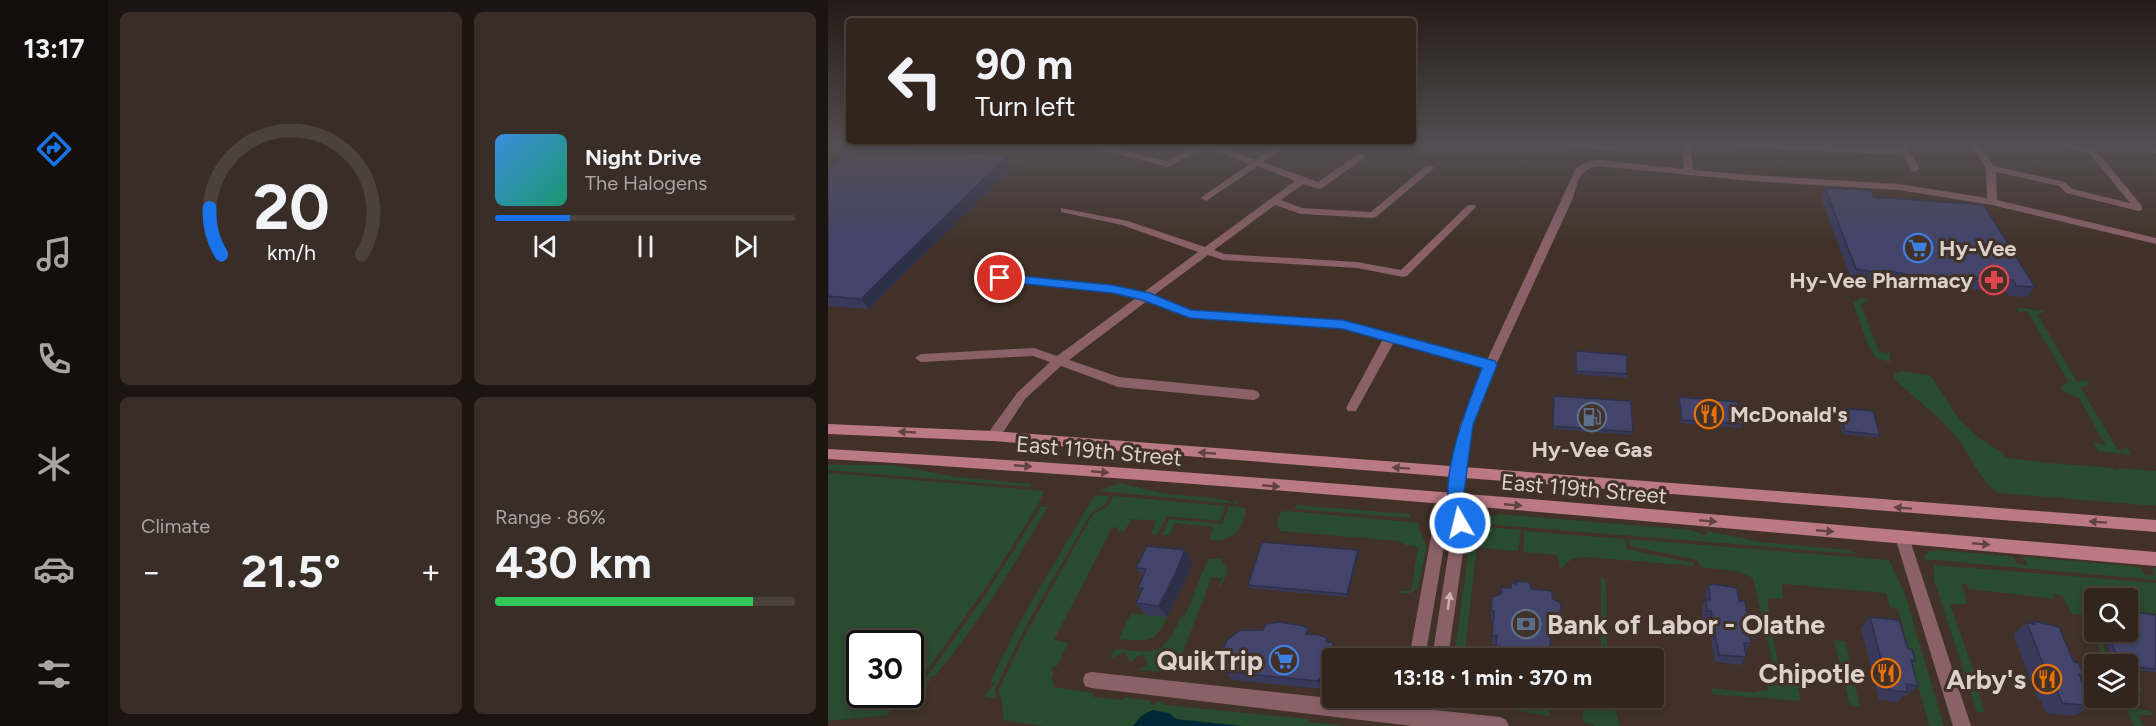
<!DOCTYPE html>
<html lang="en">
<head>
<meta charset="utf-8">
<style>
  :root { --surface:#31251e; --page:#392d27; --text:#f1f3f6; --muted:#a8a5a4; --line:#4c423c; --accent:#1a73e8 }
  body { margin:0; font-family:Figtree,sans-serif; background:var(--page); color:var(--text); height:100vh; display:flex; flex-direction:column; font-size:22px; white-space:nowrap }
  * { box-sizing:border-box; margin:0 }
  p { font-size:20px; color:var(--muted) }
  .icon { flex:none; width:33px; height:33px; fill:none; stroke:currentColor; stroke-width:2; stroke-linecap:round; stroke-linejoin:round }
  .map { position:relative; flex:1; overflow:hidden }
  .side { display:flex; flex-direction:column; gap:12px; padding:12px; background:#1b1410; width:720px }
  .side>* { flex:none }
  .banner { position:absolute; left:18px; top:18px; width:570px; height:126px; border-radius:6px; box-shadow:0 3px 9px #0003,0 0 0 2px var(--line); background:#31251e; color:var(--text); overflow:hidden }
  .fabs { position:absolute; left:1256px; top:588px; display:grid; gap:12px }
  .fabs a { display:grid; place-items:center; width:54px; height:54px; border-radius:6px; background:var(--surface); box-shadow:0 3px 9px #0003,0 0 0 2px var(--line); font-size:30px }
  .speed { position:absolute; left:18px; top:630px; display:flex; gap:12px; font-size:30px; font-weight:700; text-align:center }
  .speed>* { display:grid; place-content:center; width:78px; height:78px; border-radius:50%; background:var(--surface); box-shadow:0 3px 9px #0003,0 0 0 2px var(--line); line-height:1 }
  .speed .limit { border:3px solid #111; border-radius:9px; background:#fff; color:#111 }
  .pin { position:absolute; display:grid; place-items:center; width:51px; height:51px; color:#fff; margin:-26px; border:3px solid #fff; border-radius:50%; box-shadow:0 2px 6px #0007 }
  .me { position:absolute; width:66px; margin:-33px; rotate:352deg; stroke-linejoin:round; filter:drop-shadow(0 0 4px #0008) }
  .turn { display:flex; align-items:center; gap:21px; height:126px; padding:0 30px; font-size:27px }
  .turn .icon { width:78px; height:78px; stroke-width:2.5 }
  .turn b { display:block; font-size:42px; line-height:51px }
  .big { font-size:45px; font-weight:700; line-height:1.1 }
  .side .card { flex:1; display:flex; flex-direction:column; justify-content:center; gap:9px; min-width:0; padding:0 21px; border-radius:9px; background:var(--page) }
  .side .dial { align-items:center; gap:0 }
  .dial svg { height:156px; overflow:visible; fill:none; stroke:var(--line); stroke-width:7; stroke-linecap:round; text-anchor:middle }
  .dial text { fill:var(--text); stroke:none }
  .song { display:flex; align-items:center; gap:18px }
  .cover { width:72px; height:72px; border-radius:9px; background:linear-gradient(135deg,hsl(210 70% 55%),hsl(160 70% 35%)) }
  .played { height:6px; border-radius:3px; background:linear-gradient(90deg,var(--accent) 25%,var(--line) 25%) }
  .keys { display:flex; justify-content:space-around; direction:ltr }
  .heat { display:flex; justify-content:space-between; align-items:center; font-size:33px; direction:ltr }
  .charge { height:9px; border-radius:4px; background:linear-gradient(90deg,#34c759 86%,var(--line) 0) }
  .side .tiles { flex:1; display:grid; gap:12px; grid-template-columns:repeat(2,1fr) }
  .trip { position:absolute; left:494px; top:648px; width:342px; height:60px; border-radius:6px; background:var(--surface); box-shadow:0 3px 9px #0003,0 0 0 2px var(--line); font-weight:700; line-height:60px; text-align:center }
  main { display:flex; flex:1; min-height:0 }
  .dock { display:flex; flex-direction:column; width:108px; justify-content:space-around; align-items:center; background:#140f0c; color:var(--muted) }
  .dock .icon { width:42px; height:42px }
  .dock .on { color:var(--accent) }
  .dock b { font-size:27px; color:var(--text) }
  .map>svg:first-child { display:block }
  .green { fill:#294b30 }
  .water { fill:#002937 }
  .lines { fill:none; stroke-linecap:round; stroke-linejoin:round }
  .minor { fill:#8b6168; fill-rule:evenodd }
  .secondary { fill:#bb7985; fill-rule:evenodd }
  .wall { fill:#393a5b }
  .shaded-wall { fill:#2e304a }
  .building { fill:#42446a; stroke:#2e304a; stroke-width:1.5 }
  .oneway { fill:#60433f }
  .oneway2 { fill:#c7b5b2 }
  .route { fill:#1a73e8; stroke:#114b97; stroke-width:1.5 }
  .labels { text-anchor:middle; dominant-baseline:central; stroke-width:6; stroke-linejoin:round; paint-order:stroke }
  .poi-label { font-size:22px; font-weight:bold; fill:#dbd1cb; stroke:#413128; text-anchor:start }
  .street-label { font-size:22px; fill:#dbd1cb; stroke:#413128 }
  .near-poi-label { font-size:27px; font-weight:bold; fill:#dbd1cb; stroke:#413128; text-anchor:end }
</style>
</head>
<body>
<main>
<nav class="dock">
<b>13:17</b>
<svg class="icon on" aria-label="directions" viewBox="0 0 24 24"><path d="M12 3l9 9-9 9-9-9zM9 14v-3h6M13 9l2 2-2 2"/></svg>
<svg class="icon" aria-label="music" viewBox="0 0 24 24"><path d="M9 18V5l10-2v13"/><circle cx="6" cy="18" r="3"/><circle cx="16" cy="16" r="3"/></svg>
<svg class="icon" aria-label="phone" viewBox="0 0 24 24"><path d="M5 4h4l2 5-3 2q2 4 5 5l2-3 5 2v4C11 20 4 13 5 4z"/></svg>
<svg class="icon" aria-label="climate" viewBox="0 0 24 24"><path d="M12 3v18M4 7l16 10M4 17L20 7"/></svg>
<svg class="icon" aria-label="car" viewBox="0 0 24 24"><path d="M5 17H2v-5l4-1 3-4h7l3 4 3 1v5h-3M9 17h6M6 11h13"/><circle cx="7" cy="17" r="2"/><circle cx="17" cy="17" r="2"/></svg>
<svg class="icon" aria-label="filters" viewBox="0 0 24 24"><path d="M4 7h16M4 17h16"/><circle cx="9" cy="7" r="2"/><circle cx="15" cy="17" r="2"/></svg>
</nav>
<section class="side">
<div class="tiles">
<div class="card dial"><svg viewBox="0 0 100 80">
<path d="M14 69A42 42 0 1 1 86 69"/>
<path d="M14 69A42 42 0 0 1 8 45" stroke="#1a73e8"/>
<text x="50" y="56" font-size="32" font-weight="700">20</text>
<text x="50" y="72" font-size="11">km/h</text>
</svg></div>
<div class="card">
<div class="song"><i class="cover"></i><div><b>Night Drive</b><p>The Halogens</p></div></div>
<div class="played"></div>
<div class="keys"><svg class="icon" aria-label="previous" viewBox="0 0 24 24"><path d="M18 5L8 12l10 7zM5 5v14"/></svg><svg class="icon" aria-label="pause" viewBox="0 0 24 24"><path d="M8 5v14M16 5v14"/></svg><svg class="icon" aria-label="next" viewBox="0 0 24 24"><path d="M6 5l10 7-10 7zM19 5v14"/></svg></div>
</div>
<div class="card"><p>Climate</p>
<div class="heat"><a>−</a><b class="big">21.5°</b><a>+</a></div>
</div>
<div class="card"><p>Range · 86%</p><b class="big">430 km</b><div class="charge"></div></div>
</div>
</section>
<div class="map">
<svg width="1328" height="726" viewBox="0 0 1328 726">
  <rect width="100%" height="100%" fill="#413128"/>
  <path class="green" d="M1033,298L1042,300L1033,304L1051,352L1062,353V362L1048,358L1039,343L1025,303Z
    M1192,308L1217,311L1210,315L1249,382L1259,380L1261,384L1253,388L1290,450L1299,448L1303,455L1270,451L1265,441L1278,446L1251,398L1236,392L1233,386L1241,382L1199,311L1190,312L1189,309Z
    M1073,371L1103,376L1130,418L1150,437L1176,454V457L1210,462L1284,468L1290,471L1289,468L1328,471V506L1171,493C1150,480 1144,457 1129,438C1111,415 1088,400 1067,380L1066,374Z
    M0,465H64L128,477L204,484L202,487L0,470Z
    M0,473L216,491L210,505L163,580L90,683L83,688L82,644H32V694L75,695L69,699L60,715L0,721Z
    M292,483L338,494L394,499L404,503L410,500L409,504L271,491Z
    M266,496H281L277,505L263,513L200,622L167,689L168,698L156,696L167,683L162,682L190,625Z
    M285,496L397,506L392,521L339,516L329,535L323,534L328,521L303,519L297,531H290V527L284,528L226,640L240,643L229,666H225L223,671L226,672L224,678L226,687L265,693L264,696L267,697L294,700L297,697L323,701L322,705H327L329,702H336V705L480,719V722L518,726H215L174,720L176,715L171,689L196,637L265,514L279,507Z
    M468,505L582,514L581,518L467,509Z
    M401,506L418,508C417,528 405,543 381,540L386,527L347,523L342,535H334L341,519L394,524Z
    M213,507H220C186,565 150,625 107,676H103L98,691L87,689L93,685L160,591Z
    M459,511L591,523V529L599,547L590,588L583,593H572L573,591H583L590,547L577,545L571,541L452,531L449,523L453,512Z
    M658,513L666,517L670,514L863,530L877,535L880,531L932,542L1020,550L1029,554L643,523Z
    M660,527L693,530L690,551L654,548V545H649L636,658H626L641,548Z
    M696,531L797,539L798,549L866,563V566L758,557L744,559L732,569L730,555L695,552Z
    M801,539L1061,560L1076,591L1116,726H1101L1070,609L1062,607L1058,593L954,584L955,599L939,598L952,679L969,682L973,701L884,694L883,688L926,693L936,690L938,692L941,689L939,687L943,677H948L925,578L908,571L872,567L870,560L802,546Z
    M1109,550L1178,556L1186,557L1189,564L1199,565L1196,558L1199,557L1303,566L1313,568L1318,575H1327L1324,568H1328V580L1095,559L1100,552Z
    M380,559H393L400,571L393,586L391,587L394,578L384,577L351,662H348L340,672L310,670L320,664L314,654L302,662L297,652L282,659L287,649C327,654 337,656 353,616H356L359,611Z
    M1106,565L1328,583V614L1299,610V598H1266V606H1259L1266,623V632H1269L1283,664H1278L1256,615L1244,614L1235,596L1225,594L1227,599L1141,589L1139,584H1134L1139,604H1122L1151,686H1149L1157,713L1149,712L1106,580Z
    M773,576L778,580L779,658H773Z
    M303,613L339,617V618C327,645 317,641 291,639Z
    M1006,640L1017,641L1032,707L1022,706Z
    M1299,674L1307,675L1315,692L1300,693L1307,708L1322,711L1325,715H1311L1315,726H1306L1293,698H1299Z
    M628,698H691L722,701L721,716L640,703Z
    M762,703L786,707L792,726H767L754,721L756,707Z"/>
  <path class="water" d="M324,710L341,713L348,719L414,726H305L313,716Z"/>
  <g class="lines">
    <path class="minor" d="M371,144H385L428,160L451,144H460L435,162L490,182L530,154H536V158L494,188L491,189L475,184L453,200L474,208L543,212L598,166H604L606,168L548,217L545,218L473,214L447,205L386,250L396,254L529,262L573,270L640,205H646L648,207L579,276L575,277L529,268L395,260L380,255L326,295L363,310L515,320L659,360L748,168L759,162L770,160L856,169L854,144H862L865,170L923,175L1071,184L1159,198L1158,168L1142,144H1150L1166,166L1237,182L1244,189L1302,203L1262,154L1223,144H1248L1268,150L1314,206V210L1311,211L1238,193L1231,186L1168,172L1169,200L1328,238V244L1164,205L1071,190L923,181L770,166C751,169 750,182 745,198L668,365L644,425L634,500L640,517L620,658H604L626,517L624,513L621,517L597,658H581L607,514L620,498L632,425L655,367L566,342L528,411H520L518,408L555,339L515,328L362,318L319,301L241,360L291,377L426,390L430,392L432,395L430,398L426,400L290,387L233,366L197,399L170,440L165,441L160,440L158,436L189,393L222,362L205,356L93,362L87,358L93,354L206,348L229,356L308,298L284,293L172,281L167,278L168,276L284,285L316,292L370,252L294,225L233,212V208L300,221L377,247L467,181L430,166L378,201L373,198L375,196L422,164L378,147L340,167L270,149L274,146L339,161Z
      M733,144C747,144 777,140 788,147L784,150L737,147Z
      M904,144H953L1072,150L1069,144H1077L1092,169L1087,172L1084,171L1075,155L908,147Z
      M1074,530L1079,532L1081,537L1143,726H1125L1067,537L1069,532Z
      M263,672L584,707L583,698H610L607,710L672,717L678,720L681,726H584L263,688L257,686L255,680L257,674Z"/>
    <path class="secondary" d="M1319,144H1327L1328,153L1325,152Z
      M0,424L165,431L1328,520V532L165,441L0,434Z
      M0,449C443,474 886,515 1328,552V566C886,528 443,485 0,459Z"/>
  </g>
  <path class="wall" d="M96,144L89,149L186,165L41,309L0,306V168Z
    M997,188L1046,197L1207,287L1199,297L1181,296L1178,291L1083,286L1050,281L1047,283L1023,279L993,198Z
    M747,355L799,374V378L747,374Z
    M726,396L805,432L804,435L725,429Z
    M851,397L914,424L913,428L853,423L850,400Z
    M1010,408L1052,435L1050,438L1015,434L1008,412Z
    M357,550L364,562L356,584L339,617L317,615L308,603L313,592L310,588L315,577L308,568Z
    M530,550L531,553L520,597L421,588L420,585Z
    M881,585L911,601L923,643L918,651H917L918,657L913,665L887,662L879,619H875L874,607L877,600V593Z
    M704,589L724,598L732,618L731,627H728L727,631L723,630L721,658H709L668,655V644H664L665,621L663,620V611Z
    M1328,615V672L1299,669V664H1287L1274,632H1299Z
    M1042,617L1080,649L1087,661L1084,663L1090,686L1079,695H1077L1069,702L1051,700L1033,628Z
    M1206,621L1246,662L1255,674L1252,676L1263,706L1246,716L1218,713L1213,700L1210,699L1185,634L1199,623L1203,624Z
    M482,635L501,642H504L510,656L509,658H504V675L494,689L404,680L399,672Z
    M682,698H702L701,699Z"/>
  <path class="shaded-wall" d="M78,144H96L79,158L72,148Z
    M180,155L186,165L41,309L33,299Z
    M1055,270L1050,281L1047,283L1052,273Z
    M357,550L364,562L356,584L339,617L331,606Z
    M530,550L531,553L520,597L519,594Z
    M507,648L510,656L509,658H505Z
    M504,664V675L494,689L490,681Z"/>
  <path class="building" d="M31,144H78L72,148L180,155L33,299L0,296V168Z
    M997,188L1043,190L1046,197L1156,205L1207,287L1188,286L1185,280L1088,276L1055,270L1052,273L1028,269Z
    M748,351L799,355V374L748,371Z
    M726,396L803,401L805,432L725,426Z
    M851,397L910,402L914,424L854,420Z
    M1010,408L1045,411L1052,435L1017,431Z
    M434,542L530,550L519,594L420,585Z
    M319,546L357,550L348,572L331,606L308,603L315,588H310L318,569L308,568Z
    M688,581L701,582L704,589L724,591V598L733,603L732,618L729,617V622L723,621L722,651L704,649V658H674L675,647L668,646L669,635L664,636L666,611H663L664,597L673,594V587L683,588V583L688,584Z
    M886,584L909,588L911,601H917L923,643H916L918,657L891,655L883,611H879L878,599L882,600L881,585Z
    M1299,611L1328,615V669L1299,666V664H1292L1279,632H1299Z
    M1042,617L1071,620L1080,649H1084L1087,661L1083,660L1090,686L1078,684L1080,692L1061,690Z
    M1206,621L1231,627L1246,662L1250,663L1255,674H1251L1263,706L1234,703L1229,690L1225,689L1199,623L1207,624Z
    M450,622L476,626L480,629L478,634L491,635L499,638L498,642H504L507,648L505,658H504V664L490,681L399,672L394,651L399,640L412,630H435L438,624Z"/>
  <defs><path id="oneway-solid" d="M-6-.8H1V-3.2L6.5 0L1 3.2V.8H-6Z" transform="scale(1.5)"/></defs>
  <g class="oneway">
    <use href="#oneway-solid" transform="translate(79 432) rotate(-177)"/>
    <use href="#oneway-solid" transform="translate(379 453) rotate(-176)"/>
    <use href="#oneway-solid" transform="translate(195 466) rotate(5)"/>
    <use href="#oneway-solid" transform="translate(573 468) rotate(-176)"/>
    <use href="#oneway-solid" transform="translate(272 472) rotate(5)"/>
    <use href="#oneway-solid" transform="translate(443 486) rotate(5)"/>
    <use href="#oneway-solid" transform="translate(685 505) rotate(5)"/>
    <use href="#oneway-solid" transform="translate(1075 508) rotate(-176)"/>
    <use href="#oneway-solid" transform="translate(880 521) rotate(5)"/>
    <use href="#oneway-solid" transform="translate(1270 522) rotate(-176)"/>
    <use href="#oneway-solid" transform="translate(997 531) rotate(5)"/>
    <use href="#oneway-solid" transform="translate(1153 544) rotate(5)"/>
  </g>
  <use class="oneway2" href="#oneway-solid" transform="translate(621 601) rotate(-82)"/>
  <linearGradient id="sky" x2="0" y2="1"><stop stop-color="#241b16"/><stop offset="0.59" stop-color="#544e53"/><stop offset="1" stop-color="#544e53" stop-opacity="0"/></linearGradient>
  <rect width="1328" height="245" fill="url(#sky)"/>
  <path class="route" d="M172,274L284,285L322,293L363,310L515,320L667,361L669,365L645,425L635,500L640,523L638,528L632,531L626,528C606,486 638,409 654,368L515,329L362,318L314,300L284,293L168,281V276Z"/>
  <defs>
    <g id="supermarket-ring" transform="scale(1.5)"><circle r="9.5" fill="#413128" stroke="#3f7fe0" stroke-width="1.5"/><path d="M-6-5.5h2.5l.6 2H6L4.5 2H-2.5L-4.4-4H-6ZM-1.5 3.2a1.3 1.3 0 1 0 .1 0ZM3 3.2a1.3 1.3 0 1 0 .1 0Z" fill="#3f7fe0"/></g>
    <g id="pharmacy-ring" transform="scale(1.5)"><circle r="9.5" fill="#413128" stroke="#e0444e" stroke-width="1.5"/><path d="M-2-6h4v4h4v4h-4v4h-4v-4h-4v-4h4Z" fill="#e0444e"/></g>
    <g id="restaurant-ring" transform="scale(1.5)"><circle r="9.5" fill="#413128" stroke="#e8710a" stroke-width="1.5"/><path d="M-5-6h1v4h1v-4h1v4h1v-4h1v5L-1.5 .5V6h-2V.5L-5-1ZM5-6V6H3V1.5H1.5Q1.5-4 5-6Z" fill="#e8710a"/></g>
    <g id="fuel-ring" transform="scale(1.5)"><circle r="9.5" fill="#413128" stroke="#5c6f8a" stroke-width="1.5"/><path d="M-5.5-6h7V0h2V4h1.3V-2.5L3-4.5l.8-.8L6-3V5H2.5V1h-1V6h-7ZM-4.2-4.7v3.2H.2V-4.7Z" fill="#5c6f8a"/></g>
    <g id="bank-ring" transform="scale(1.5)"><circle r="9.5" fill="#413128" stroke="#5c6f8a" stroke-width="1.5"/><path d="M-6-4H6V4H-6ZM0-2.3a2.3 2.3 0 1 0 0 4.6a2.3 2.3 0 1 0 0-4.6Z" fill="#5c6f8a"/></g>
  </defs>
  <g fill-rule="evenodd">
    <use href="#supermarket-ring" x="1090" y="248"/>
    <use href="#pharmacy-ring" x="1166" y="280"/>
    <use href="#restaurant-ring" x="881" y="414"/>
    <use href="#fuel-ring" x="764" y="417"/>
    <use href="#bank-ring" x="698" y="624"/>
    <use href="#supermarket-ring" x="456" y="660"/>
    <use href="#restaurant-ring" x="1058" y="673"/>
    <use href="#restaurant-ring" x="1219" y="679"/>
  </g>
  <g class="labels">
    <g class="poi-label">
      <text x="1111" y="248">Hy-Vee</text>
      <text x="1145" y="280" text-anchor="end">Hy-Vee Pharmacy</text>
      <text x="902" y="414">McDonald's</text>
      <text x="764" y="449" text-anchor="middle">Hy-Vee Gas</text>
    </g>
    <g class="street-label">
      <text transform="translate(271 451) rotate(5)">East 119th Street</text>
      <text transform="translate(756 489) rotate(5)">East 119th Street</text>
    </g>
    <g class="near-poi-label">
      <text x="719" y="624" text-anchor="start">Bank of Labor - Olathe</text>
      <text x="435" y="660">QuikTrip</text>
      <text x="1037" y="673">Chipotle</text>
      <text x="1198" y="679">Arby's</text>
    </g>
  </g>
</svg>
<div class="fabs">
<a><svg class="icon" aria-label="search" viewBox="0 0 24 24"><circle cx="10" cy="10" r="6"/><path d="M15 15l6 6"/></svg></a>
<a><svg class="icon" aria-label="layers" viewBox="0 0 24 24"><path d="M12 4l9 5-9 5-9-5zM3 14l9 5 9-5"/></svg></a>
</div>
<div class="speed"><div class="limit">30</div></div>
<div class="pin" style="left:172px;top:278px;background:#d93025"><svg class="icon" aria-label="arrive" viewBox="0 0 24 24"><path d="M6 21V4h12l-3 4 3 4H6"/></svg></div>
<svg class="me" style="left:632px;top:523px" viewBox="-20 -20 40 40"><circle r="17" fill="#1a73e8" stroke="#fff" stroke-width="3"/><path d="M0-11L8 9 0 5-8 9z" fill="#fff"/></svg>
<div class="trip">13:18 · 1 min · 370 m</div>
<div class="banner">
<div class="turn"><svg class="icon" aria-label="left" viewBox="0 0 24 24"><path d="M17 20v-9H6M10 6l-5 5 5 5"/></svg><div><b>90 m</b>Turn left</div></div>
</div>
</div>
</main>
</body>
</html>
